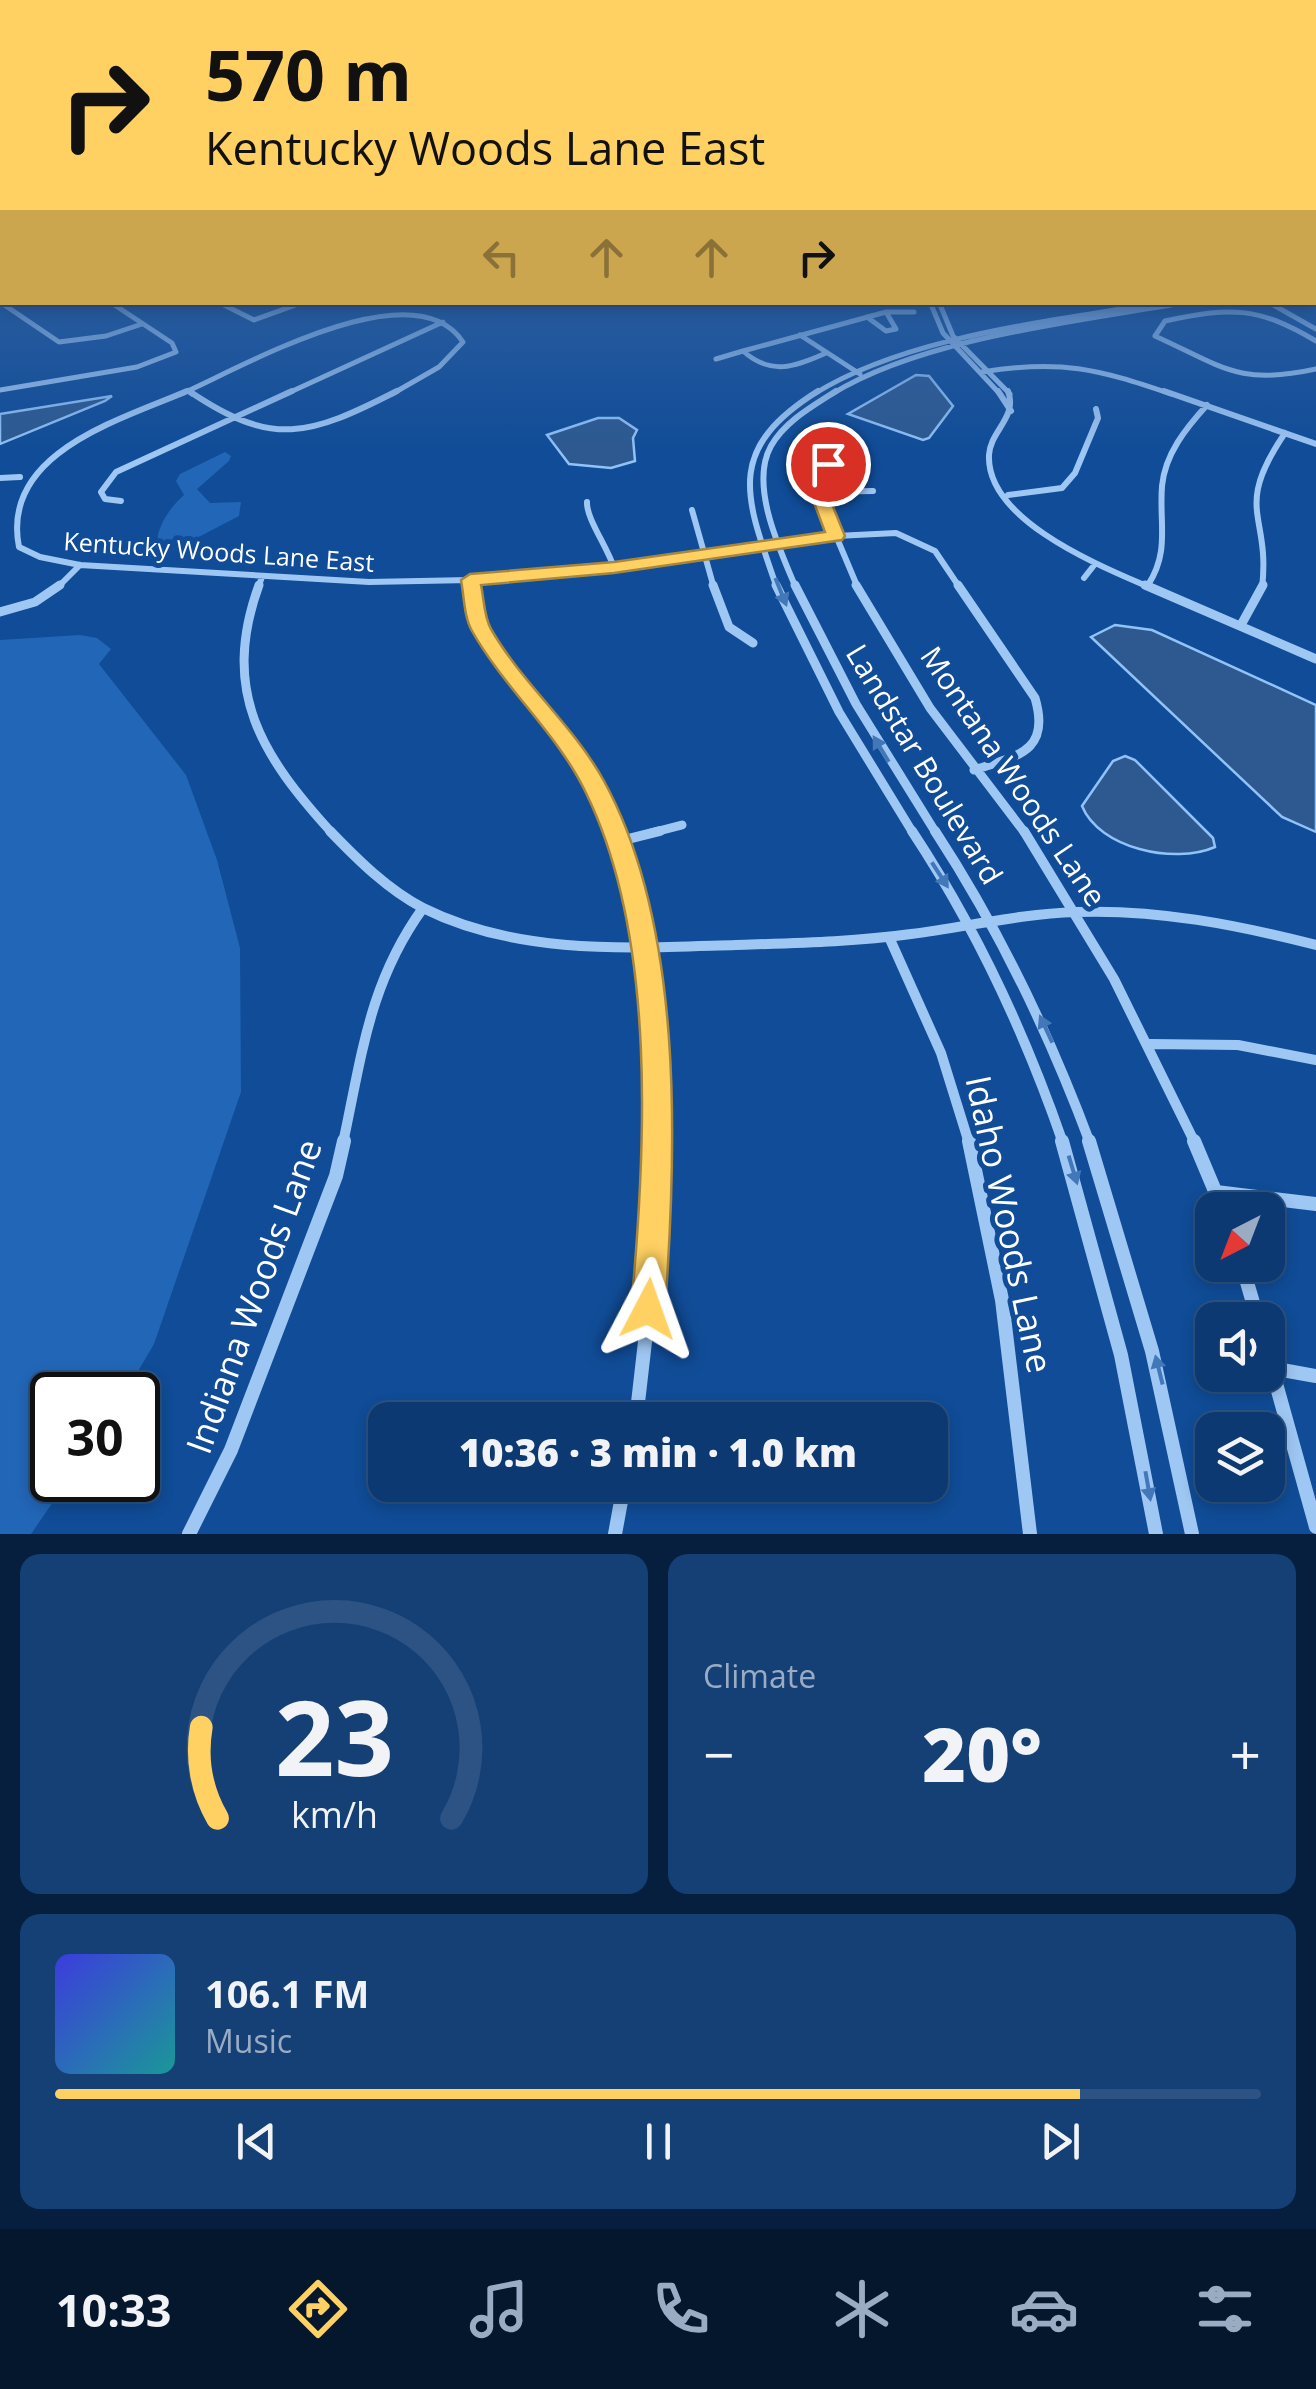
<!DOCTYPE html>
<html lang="en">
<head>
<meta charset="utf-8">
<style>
  :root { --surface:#0c3971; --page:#154076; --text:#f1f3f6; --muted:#9aacc3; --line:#2c5384; --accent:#ffd062 }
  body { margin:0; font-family:"Open Sans",sans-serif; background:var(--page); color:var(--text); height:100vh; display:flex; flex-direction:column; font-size:38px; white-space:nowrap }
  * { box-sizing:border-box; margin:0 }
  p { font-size:32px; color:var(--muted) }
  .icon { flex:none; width:55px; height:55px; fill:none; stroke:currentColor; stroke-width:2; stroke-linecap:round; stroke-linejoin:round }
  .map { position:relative; height:1534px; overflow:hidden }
  .side { display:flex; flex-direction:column; gap:20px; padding:20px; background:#071f3e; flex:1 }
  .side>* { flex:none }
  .banner { position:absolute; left:0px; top:0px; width:1318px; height:305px; box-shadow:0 5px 15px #0003,0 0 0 2px var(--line); background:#ffd062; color:#111; overflow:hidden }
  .needle { width:65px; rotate:222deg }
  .buttons { position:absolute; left:1195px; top:1192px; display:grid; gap:20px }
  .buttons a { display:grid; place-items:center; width:90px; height:90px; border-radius:20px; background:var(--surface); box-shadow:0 5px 15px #0003,0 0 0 2px var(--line); font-size:50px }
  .speed { position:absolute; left:30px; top:1372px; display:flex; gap:20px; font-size:50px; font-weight:700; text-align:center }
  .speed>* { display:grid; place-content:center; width:130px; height:130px; border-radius:50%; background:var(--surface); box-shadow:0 5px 15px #0003,0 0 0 2px var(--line); line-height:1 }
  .speed .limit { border:5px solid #111; border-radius:15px; background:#fff; color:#111 }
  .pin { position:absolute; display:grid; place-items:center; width:85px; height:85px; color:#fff; margin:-42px; border:5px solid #fff; border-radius:50%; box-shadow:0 2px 10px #0007 }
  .me { position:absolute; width:110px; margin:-55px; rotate:4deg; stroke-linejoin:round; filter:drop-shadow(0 0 8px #0008) }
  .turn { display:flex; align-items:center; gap:35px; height:210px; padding:0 40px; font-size:45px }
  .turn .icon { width:130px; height:130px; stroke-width:2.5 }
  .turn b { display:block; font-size:70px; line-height:85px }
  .lanes { display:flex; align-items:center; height:95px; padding:0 40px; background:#0003; justify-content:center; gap:50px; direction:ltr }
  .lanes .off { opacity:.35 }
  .big { font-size:75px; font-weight:800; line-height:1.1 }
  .side .tile { flex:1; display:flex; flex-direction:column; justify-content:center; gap:15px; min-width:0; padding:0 35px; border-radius:20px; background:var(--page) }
  .side .dial { align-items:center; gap:0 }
  .dial svg { height:260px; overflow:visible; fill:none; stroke:var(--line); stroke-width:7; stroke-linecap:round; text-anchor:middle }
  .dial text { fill:var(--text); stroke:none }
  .song { display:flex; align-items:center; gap:30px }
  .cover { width:120px; height:120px; border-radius:15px; background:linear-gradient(135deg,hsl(240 70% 55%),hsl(180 70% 35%)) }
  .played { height:10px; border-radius:5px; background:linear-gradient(90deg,var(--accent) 85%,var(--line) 85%) }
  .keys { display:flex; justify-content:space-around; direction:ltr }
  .heat { display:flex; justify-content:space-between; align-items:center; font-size:55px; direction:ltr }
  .side .tiles { flex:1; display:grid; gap:20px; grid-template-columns:1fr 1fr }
  .tile:last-child { grid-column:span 2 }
  .trip { position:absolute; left:368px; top:1402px; width:580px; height:100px; border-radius:20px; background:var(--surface); box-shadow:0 5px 15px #0003,0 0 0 2px var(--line); font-weight:800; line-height:100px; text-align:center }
  .tab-bar { display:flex; height:160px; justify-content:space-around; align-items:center; background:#05172d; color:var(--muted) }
  .tab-bar .icon { width:70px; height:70px }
  .tab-bar .active { color:var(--accent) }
  .tab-bar b { font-size:45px; color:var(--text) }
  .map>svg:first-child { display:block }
  .green { fill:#2266b7 }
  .water { fill:#2d5990; stroke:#91c2f8; stroke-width:2.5 }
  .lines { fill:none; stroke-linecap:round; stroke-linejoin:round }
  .minor-far4 { stroke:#9fc7f4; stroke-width:5 }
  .minor-far3 { stroke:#9fc7f4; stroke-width:6 }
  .minor-far2 { stroke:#9fc7f4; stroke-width:9 }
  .minor-far1 { stroke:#9fc7f4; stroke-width:10 }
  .minor { stroke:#9fc7f4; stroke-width:14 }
  .oneway { fill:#4277b8 }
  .route { fill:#ffd062; stroke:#a68740; stroke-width:2.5 }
  .labels { text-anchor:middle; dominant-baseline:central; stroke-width:10; stroke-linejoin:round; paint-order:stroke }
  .far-street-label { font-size:25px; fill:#fff; stroke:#104c97 }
  .street-label { font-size:30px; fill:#fff; stroke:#104c97 }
  .near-street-label { font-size:35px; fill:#fff; stroke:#104c97 }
</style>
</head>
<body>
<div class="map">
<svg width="1316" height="1534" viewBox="0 0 1316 1534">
  <rect width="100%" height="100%" fill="#104c97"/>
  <path class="green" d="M225,452L231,456L229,461L197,489L210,503L241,502L239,516L168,553L158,550C153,531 170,507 184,495L176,481L180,474Z
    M80,635L97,638L111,649L99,664L186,775L217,860L240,948L241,1092L154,1344L124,1395H52V1480H68L31,1534H0V640Z"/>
  <path class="water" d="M916,375L929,376L953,406L929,438L923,440L848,414Z
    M112,396L105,401L0,444V414Z
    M598,418H619L637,430L633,438L635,461L611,468L569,464L547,435Z
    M1115,625L1152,630L1316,705V832L1282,817L1091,637Z
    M1125,756L1135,760L1213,838L1215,847C1174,865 1099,848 1082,806L1113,761Z"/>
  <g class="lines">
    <path class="minor-far4" d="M0,302L59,342L106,336L142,324
      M218,302L254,320L304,302
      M930,302L943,333L1000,394
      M939,302L953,336L1010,394
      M1268,302L1316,329
      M867,317L886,331L896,329L886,312
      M800,335L860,374
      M1316,341C1257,306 1231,307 1165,321L1155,336C1223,367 1239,386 1316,369
      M826,353C795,367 771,376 743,351L886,312H914
      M716,359L743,351
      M982,372C1060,359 1098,369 1171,394
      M0,390L137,367L176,352L172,343L110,302
      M188,391L192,394
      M181,394C243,367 414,267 463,342L439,367L392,394
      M286,394L443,322
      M814,394C905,337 1046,322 1151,304
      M832,394C925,337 1081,321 1188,302"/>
    <path class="minor-far3" d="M187,391C123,419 0,452 19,547L40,557L80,565L369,582L470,580L539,576L836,536L896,533L935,551L960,588
      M189,391C273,448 309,436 397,391
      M998,391L1011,411
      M1008,391C1018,417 990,431 989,455C986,521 1103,567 1151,588
      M1164,391L1316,444
      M828,464L818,472L823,505L858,588
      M0,478L20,477
      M818,492L873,491
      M1008,495L1062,488L1075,473L1098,418L1096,409
      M121,501L105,499L101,492L116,472L292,391
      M587,502C586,518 608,548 614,568
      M692,510L714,588
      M1084,578L1095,564
      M470,580L471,588
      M1148,585C1170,551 1159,524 1162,486C1165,454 1186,428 1207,405
      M57,588L80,565
      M258,588L262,577
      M777,588C745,496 724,450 818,391
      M796,588C780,550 749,485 771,446C785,421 813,406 836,391
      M1262,588C1271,513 1232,511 1285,433"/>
    <path class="minor-far2" d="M259,585C220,692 262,756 332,833
      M471,585L485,635L578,760L615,833
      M713,585L729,627L753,643
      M776,585L839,712L913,833
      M795,585L856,704L936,833
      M856,585L930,708L1025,833
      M958,585L1035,698C1051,752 1017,756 974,770
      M1145,585L1316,659
      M0,612L35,602L60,585
      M1241,625L1263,585
      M651,833L682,825"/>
    <path class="minor-far1" d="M330,831C358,860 387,889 423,908C519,956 632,948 736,945C795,943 853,942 911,934C966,927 1020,914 1076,912C1157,909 1238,925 1316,945
      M614,831C655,925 657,1042 657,1143
      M912,831C976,928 1025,1033 1063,1143
      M935,831C999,929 1049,1033 1090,1143
      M1024,831L1114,979L1195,1143
      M620,841L660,831
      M889,937L941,1053L969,1143
      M1150,1044L1238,1045L1316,1060
      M343,1143C362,1055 369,983 423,908"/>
    <path class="minor" d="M969,1141L1002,1300L1030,1534
      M1062,1141L1121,1355L1156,1534
      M1089,1141L1152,1351L1192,1534
      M1194,1141L1223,1210
      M1216,1192L1316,1204
      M1242,1265L1258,1320
      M1268,1355L1316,1527
      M1271,1368L1316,1376
      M636,1420L653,1272L657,1141
      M189,1534L231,1450L336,1176L344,1141
      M615,1534L624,1485"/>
  </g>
  <defs><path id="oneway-solid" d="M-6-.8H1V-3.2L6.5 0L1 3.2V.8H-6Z" transform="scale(2.5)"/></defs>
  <g class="oneway">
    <use href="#oneway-solid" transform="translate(781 592) rotate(68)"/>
    <use href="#oneway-solid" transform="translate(881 749) rotate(-121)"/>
    <use href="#oneway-solid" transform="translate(940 875) rotate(57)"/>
    <use href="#oneway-solid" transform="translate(1046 1029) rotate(-115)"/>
    <use href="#oneway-solid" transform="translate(1073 1170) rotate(73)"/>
    <use href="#oneway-solid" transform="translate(1159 1370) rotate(-104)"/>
    <use href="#oneway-solid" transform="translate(1148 1486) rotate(80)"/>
  </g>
  <linearGradient id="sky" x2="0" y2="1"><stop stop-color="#092a53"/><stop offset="0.53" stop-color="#3161a1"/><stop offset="1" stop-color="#3161a1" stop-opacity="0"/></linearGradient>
  <rect width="1316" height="454" fill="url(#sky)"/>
  <path class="route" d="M822,460L836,464L826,473L827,492L845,536L842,540L614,573L481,585C484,599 484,617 491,629C522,683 574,726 604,781C684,927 677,1147 665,1309L660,1321L648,1326L636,1321L631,1309C646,1151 657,938 586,793C558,734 504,688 472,631C464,617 464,596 461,580L470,574L614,562L825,532L810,492L809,472Z"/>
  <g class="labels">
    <g class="far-street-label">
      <text transform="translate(219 551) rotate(4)">Kentucky Woods Lane East</text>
    </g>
    <g class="street-label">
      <text transform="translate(925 764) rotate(59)">Landstar Boulevard</text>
      <text transform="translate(1014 776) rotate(56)">Montana Woods Lane</text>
    </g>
    <g class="near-street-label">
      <text transform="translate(1010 1224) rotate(78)">Idaho Woods Lane</text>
      <text transform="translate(253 1296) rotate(-70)">Indiana Woods Lane</text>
    </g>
  </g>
</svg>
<div class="buttons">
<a><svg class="needle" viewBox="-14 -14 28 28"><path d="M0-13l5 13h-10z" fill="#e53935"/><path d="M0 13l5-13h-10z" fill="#9aacc3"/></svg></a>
<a><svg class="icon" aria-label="sound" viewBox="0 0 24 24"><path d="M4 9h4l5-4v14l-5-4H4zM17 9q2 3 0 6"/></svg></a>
<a><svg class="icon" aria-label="layers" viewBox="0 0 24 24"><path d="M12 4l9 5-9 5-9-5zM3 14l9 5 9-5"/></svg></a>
</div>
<div class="speed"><div class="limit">30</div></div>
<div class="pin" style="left:828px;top:464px;background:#d93025"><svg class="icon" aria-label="arrive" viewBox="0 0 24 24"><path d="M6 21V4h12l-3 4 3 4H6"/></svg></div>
<svg class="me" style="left:648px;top:1309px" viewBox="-20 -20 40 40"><path d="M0-17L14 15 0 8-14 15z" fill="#ffd062" stroke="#fff" stroke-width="4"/></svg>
<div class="trip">10:36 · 3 min · 1.0 km</div>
<div class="banner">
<div class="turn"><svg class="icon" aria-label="right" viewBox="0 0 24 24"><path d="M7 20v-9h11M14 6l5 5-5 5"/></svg><div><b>570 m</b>Kentucky Woods Lane East</div></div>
<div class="lanes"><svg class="icon off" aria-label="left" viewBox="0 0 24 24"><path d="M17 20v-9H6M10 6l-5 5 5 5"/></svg><svg class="icon off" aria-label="ahead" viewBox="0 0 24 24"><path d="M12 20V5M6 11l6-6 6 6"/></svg><svg class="icon off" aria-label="ahead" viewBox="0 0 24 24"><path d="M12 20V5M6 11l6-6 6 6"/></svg><svg class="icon" aria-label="right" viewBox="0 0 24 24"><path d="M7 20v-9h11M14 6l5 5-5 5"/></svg></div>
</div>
</div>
<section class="side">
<div class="tiles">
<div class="tile dial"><svg viewBox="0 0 100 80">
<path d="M14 69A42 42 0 1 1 86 69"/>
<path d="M14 69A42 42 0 0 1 9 41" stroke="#ffd062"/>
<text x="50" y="56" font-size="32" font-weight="700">23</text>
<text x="50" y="72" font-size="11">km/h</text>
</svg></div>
<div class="tile"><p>Climate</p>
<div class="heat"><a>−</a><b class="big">20°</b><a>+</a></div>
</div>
<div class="tile">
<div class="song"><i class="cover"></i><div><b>106.1 FM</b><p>Music</p></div></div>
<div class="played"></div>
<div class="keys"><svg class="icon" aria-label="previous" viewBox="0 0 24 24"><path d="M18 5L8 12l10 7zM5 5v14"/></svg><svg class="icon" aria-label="pause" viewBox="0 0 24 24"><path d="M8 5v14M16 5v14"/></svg><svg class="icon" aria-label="next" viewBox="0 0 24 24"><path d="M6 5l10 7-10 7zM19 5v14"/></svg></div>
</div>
</div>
</section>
<nav class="tab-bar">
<b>10:33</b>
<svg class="icon active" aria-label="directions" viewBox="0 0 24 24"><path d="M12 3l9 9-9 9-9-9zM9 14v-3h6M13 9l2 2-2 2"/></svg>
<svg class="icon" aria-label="music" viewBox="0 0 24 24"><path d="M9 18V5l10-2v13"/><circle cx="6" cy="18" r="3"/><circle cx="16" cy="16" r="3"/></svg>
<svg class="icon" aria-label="phone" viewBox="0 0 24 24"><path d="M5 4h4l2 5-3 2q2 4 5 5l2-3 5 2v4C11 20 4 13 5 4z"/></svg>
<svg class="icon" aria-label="climate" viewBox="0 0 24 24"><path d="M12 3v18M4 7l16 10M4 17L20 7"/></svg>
<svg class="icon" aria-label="car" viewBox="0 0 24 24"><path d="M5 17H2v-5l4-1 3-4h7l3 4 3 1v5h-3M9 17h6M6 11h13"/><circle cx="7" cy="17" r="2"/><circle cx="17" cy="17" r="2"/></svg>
<svg class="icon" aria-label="filters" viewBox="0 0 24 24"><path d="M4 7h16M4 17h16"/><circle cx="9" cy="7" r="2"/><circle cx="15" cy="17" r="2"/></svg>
</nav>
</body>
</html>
